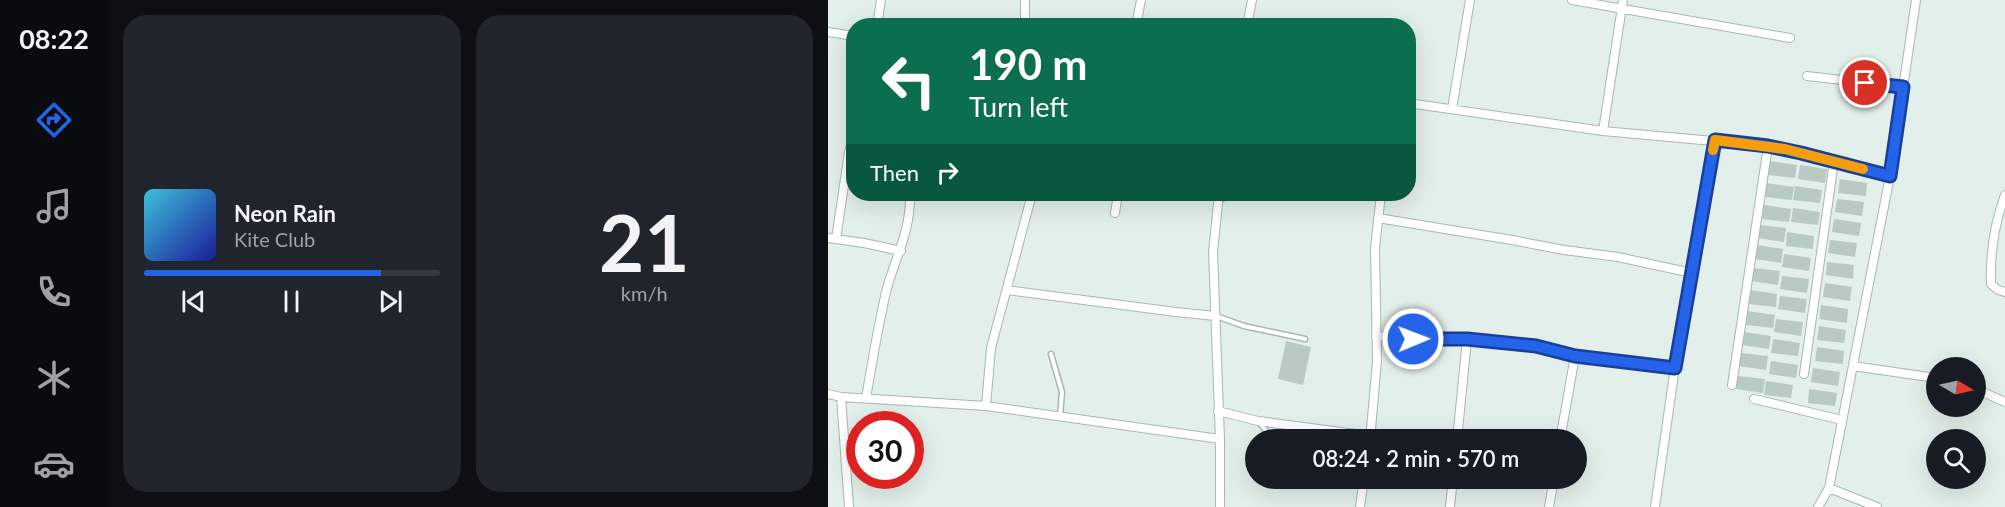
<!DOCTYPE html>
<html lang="en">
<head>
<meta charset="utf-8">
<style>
  :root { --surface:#171b24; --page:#20242c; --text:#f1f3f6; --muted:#9ea1a6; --line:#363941; --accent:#2563eb }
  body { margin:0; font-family:Lato,sans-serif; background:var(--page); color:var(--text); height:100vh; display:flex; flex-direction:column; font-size:22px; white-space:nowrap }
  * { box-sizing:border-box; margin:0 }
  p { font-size:20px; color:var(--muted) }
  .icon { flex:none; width:33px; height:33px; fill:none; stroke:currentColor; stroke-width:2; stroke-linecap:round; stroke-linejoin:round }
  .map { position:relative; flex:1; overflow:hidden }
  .sheet { display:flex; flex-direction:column; gap:15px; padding:15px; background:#0d0f14; width:720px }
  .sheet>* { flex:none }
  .top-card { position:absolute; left:18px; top:18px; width:570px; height:183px; border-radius:24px; box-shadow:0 6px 24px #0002; background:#0b6e4f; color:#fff; overflow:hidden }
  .needle { width:39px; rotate:99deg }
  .buttons { position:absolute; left:1098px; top:357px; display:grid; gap:12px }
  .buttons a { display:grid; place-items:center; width:60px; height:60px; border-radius:50%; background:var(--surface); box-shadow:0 6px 24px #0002; font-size:30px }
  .speed { position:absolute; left:18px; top:411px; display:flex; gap:12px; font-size:30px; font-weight:700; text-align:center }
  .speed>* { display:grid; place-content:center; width:78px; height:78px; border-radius:50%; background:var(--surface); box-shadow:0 6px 24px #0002; line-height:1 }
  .speed .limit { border:9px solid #d22; background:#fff; color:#111 }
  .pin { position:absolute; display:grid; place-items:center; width:51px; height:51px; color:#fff; margin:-26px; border:3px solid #fff; border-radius:50%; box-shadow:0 2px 6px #0007 }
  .me { position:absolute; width:66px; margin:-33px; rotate:89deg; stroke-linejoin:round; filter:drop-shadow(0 0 4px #0008) }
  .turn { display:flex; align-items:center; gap:21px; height:126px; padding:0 24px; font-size:27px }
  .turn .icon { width:78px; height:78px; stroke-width:2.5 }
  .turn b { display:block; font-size:42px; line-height:51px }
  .then { display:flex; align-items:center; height:57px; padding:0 24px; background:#0003; gap:12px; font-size:22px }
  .sheet .widget { flex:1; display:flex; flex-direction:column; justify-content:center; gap:9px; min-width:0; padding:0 21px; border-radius:24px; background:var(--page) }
  .sheet .dial { align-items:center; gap:0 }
  .dial b { font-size:78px; line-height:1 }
  .song { display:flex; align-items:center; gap:18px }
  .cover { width:72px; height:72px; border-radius:9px; background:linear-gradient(135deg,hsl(190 70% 55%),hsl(240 70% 35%)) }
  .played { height:6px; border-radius:3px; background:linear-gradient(90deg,var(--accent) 80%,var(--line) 80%) }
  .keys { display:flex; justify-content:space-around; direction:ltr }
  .sheet .tiles { flex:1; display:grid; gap:15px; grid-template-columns:repeat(2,1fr) }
  .trip { position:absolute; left:417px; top:429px; width:342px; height:60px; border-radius:30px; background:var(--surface); box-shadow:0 6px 24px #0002; font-weight:600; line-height:60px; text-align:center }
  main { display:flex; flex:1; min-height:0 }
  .tabs { display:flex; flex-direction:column; width:108px; justify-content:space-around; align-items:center; background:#090b0e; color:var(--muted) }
  .tabs .icon { width:42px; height:42px }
  .tabs .current { color:var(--accent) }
  .tabs b { font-size:27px; color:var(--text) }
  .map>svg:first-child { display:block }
  .building { fill:#b8cac3 }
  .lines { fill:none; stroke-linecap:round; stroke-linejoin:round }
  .lane-casing { stroke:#a5b8b2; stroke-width:7 }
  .street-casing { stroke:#a5b8b2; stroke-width:10 }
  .lane { stroke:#fff; stroke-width:4 }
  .street { stroke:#fff; stroke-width:8 }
  .route-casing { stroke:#184099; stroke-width:15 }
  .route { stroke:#2563eb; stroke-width:10 }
  .slow { stroke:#f59e0b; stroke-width:10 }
</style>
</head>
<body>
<main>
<nav class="tabs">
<b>08:22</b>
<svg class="icon current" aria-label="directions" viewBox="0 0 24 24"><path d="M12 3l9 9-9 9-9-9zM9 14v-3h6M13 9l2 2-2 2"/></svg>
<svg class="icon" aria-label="music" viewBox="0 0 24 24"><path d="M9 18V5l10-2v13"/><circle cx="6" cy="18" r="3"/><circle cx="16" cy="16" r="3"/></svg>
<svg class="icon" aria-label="phone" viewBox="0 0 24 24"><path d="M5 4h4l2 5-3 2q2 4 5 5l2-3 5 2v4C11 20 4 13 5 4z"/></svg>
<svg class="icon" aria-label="climate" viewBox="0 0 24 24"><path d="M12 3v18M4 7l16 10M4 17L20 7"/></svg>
<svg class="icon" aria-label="car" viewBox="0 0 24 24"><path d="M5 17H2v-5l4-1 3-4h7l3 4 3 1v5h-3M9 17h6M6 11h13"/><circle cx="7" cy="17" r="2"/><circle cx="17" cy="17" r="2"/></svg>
</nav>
<section class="sheet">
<div class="tiles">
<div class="widget">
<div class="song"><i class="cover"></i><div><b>Neon Rain</b><p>Kite Club</p></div></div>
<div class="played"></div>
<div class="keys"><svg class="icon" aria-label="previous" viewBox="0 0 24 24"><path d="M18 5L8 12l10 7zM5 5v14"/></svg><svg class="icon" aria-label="pause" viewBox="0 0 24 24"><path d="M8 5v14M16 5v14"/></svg><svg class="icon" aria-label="next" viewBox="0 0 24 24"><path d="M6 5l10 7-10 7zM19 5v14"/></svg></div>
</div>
<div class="widget dial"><b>21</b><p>km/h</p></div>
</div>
</section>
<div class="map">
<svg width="1177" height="507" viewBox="0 0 1177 507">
  <rect width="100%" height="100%" fill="#e3efea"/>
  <path class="building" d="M942,161L969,165L967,178L940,175Z
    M972,165L999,169L997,183L970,179Z
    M1012,179L1039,183L1038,196L1010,193Z
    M938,183L966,187L964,200L937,197Z
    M967,186L994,190L992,203L965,200Z
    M1009,199L1036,202L1034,216L1007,212Z
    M936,205L963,209L961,222L934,219Z
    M965,208L992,212L990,225L963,222Z
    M1006,219L1033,223L1031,236L1004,232Z
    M931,225L958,228L956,242L929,238Z
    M959,232L986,236L985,249L958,246Z
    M1002,240L1029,243L1027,257L1000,253Z
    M928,245L955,249L953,263L926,259Z
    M956,254L983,258L981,271L954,267Z
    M999,262L1026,265L1025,279L998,275Z
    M925,268L952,271L950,285L923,281Z
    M954,276L981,279L979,293L952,289Z
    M997,283L1024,287L1022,301L995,297Z
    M922,290L949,294L948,307L920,304Z
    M952,296L979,299L977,313L950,309Z
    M993,305L1020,309L1019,323L991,319Z
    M920,311L947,315L945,328L918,325Z
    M948,319L975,322L973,336L946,332Z
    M991,326L1018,330L1016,343L989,340Z
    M916,332L943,336L941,349L914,345Z
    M945,339L972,343L970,356L943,353Z
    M458,341L483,347L475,385L450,379Z
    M989,347L1016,351L1015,364L987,361Z
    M913,353L940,356L938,370L911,366Z
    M943,361L970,365L968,378L941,374Z
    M985,368L1012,372L1010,386L983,382Z
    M910,376L937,379L935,393L908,389Z
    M938,381L965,385L963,398L936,395Z
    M981,389L1009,393L1007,406L980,403Z"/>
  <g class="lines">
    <g class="lane-casing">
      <path id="lane" d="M391,200L406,194
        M388,316L416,326L477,339
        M223,354L234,392L232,417
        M432,423L445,440"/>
    </g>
    <g class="street-casing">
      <path id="street" d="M197,0V26
        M744,0L962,38
        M49,26L53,0
        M308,26L313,0
        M419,26L424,0
        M0,32L26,36
        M979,76L1075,87
        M580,103L775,131L940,146L973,153L1062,176
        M624,109L642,0
        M775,131L795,0
        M391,194L385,252L392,439V507
        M1177,195C1167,222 1162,255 1163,284L1170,290L1177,292
        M287,213L290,194
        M550,218L684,240L736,250L790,257L864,273
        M0,238L36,243L73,251
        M8,239L21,152L26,136
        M179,290L348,312L387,316
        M548,336L601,340L639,339L708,346L747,356L847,367
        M1025,366L1108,378
        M976,374L1006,161
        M904,385L940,146
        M1148,389L1177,402
        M0,394L13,397L158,406L392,439
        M13,397L21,507
        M38,398C44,363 50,327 58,292C67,257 83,232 82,194
        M926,399L1014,420
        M158,406L163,348L204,194
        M390,411L430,421L543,436
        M542,440L549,361L547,248L553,194
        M629,440L639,339
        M732,440L747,356
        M1001,488L1049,507
        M532,507L536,478
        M622,507L625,478
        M721,507L726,478
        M827,507L847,367L887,140
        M990,507L1001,488L1062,176L1088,0"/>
    </g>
    <use href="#lane" class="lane"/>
    <use href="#street" class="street"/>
  </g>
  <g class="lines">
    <g class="route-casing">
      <path id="route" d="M585,339H639L708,346L747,356L847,368L887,140L940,146L973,153L1062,176L1075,87L1037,83"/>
    </g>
    <use href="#route" class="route"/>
    <path class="slow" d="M885,150L887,140L957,149L1035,169"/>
  </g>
</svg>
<div class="buttons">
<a><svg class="needle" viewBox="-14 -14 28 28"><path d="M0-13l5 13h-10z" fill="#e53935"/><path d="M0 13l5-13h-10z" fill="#9ea1a6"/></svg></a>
<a><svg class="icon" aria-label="search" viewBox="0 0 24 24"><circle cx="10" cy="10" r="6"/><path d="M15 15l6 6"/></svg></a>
</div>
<div class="speed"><div class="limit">30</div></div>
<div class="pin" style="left:1037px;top:83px;background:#d93025"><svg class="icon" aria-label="arrive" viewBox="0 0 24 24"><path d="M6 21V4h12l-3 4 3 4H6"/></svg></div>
<svg class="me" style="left:585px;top:339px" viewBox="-20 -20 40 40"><circle r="17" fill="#2563eb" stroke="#fff" stroke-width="3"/><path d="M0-11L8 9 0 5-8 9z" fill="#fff"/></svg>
<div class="trip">08:24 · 2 min · 570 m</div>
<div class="top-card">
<div class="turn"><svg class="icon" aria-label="left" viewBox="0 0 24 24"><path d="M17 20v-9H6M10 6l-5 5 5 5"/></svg><div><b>190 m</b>Turn left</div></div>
<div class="then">Then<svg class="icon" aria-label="right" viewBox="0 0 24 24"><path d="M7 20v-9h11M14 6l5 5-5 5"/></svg></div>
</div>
</div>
</main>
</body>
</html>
